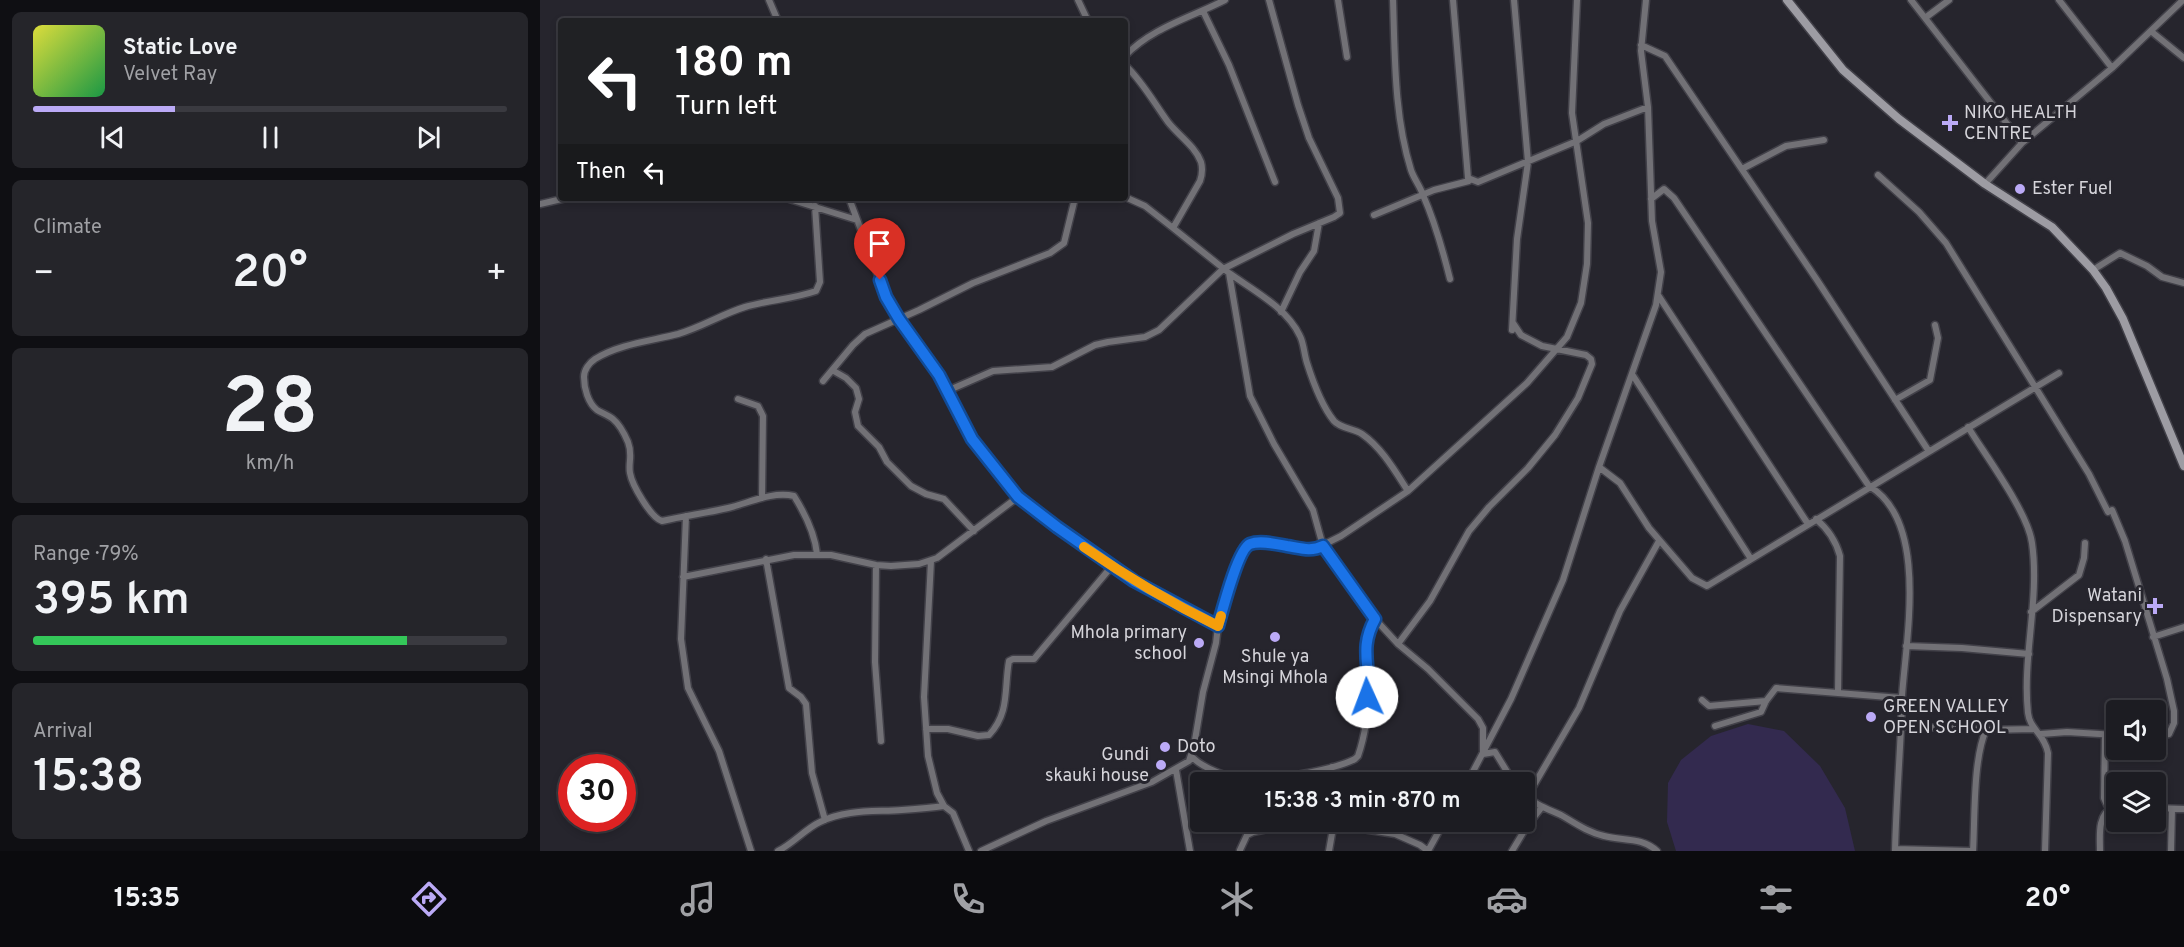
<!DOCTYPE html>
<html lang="en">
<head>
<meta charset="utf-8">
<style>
  :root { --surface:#1c1c22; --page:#25252a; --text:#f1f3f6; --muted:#a0a1a5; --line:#3a3a40; --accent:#bbaaf6 }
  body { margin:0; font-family:Overpass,sans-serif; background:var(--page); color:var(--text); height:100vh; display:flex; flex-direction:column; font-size:22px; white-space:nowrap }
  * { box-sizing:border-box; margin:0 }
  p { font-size:20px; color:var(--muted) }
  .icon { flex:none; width:33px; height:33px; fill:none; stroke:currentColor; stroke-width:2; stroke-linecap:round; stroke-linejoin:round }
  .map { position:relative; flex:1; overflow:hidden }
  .details { display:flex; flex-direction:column; gap:12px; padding:12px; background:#0f0f13; width:540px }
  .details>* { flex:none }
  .top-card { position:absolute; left:18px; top:18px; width:570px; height:183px; border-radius:6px; box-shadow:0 3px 9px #0003,0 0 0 2px var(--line); background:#202124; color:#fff; overflow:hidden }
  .tools { position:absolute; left:1566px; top:700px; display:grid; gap:12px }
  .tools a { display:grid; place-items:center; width:60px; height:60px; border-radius:6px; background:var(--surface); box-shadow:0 3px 9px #0003,0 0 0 2px var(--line); font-size:30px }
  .speed { position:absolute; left:18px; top:754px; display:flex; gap:12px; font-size:30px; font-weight:700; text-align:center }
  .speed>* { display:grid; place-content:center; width:78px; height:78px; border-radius:50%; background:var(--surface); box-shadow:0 3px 9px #0003,0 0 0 2px var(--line); line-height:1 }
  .speed .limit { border:9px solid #d22; background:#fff; color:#111 }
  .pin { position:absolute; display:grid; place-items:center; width:51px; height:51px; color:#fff; margin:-62px -26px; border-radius:50% 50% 50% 0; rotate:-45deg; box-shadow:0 0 6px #0007 }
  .pin .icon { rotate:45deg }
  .me { position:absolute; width:66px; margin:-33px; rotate:358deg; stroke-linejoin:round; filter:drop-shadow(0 0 4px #0008) }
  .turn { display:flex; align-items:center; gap:21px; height:126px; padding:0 18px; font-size:27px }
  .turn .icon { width:78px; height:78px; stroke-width:2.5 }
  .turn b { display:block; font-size:42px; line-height:51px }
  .then { display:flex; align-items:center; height:57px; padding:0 18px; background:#0003; gap:12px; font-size:22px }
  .big { font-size:45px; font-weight:600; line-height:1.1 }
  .details .card { flex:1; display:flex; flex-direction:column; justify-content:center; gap:9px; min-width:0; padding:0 21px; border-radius:9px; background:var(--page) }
  .details .dial { align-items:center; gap:0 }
  .dial b { font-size:78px; line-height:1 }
  .song { display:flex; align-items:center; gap:18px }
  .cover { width:72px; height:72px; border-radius:9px; background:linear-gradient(135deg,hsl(60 70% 55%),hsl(140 70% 35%)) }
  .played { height:6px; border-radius:3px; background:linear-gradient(90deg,var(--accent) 30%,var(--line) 30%) }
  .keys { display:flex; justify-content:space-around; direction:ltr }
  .heat { display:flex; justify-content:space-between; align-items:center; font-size:33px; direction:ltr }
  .charge { height:9px; border-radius:4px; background:linear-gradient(90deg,#34c759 79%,var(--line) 0) }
  .trip { position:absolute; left:650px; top:772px; width:345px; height:60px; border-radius:6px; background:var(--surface); box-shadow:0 3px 9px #0003,0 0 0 2px var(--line); font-weight:600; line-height:60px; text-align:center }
  .dock { display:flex; height:96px; justify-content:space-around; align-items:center; background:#0b0b0e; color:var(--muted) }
  .dock .icon { width:42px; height:42px }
  .dock .on { color:var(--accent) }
  .dock b { font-size:27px; color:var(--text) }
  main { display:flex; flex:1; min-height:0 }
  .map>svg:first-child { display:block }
  .green { fill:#332a4f }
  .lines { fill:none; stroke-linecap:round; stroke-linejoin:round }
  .street-casing { stroke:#424149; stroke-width:9 }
  .secondary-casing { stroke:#424149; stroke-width:11 }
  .street { stroke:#727176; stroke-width:6 }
  .secondary { stroke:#9d9ca3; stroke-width:8 }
  .route-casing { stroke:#114b97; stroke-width:15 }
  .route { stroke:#1a73e8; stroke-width:10 }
  .slow { stroke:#f59e0b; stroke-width:10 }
  .poi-dot { fill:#bbaaf6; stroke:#26252d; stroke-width:2 }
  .labels { text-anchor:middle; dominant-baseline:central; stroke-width:6; stroke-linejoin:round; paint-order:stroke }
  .poi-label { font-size:18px; fill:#d5d4da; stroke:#26252d; text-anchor:start }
</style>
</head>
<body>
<main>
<section class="details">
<div class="card">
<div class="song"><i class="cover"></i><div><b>Static Love</b><p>Velvet Ray</p></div></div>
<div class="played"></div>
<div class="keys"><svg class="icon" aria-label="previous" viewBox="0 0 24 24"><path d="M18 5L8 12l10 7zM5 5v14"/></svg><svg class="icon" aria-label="pause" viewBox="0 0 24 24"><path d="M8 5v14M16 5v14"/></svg><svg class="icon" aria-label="next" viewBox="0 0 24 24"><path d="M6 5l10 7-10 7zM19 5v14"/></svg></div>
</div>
<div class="card"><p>Climate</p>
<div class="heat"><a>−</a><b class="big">20°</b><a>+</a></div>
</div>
<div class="card dial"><b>28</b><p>km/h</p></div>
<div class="card"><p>Range · 79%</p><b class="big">395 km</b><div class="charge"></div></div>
<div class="card"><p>Arrival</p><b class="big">15:38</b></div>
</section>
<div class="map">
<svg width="1644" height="851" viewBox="0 0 1644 851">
  <rect width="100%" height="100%" fill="#26252d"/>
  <path class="green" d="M1208,724L1244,731L1280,766L1305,808L1315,851H1136L1127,822L1128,783L1141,760L1171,736Z"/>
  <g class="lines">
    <g class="street-casing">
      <path id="street" d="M229,0L238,21
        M538,0L548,21
        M798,0L807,57
        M853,0C855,56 854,116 871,170C874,179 880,186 883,195C895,222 903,251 910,279
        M913,0L928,178L938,182L1037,141L1064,124L1108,107
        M1371,0L1482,143
        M1519,0L1572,68
        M663,11L689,65L735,182
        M1385,18L1409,0
        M1612,32L1644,58
        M1101,45L1125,56L1277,280L1388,450
        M585,56C611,28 652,17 685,0
        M585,65C603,82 614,103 628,122C638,135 655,146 661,162C663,169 662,175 660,181L633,228L689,273L710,396L734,444L773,510L783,546L835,619L858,644L888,669L938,719L943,728V754L955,752L974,783
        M1202,169L1246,146L1284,140
        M1338,175L1379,212L1406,243L1549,474L1568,512
        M1445,184L1482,143L1572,68L1643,0
        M585,197L605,206L633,228
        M246,198L317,220
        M309,198L346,297L399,375L433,439L461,478L487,505L572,566L623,598L678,626
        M1111,199L1124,189L1134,198L1329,486C1389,521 1366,638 1362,696C1361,707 1362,717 1361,728C1359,769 1356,810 1355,851
        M0,204L26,198
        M275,206L280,282L276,291C253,299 229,300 205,307C182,314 162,327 138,334C111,341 79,344 55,359C49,363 44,370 44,377C44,388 48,403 57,410C62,413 68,415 73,419C79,424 85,435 88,442C93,455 88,463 90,473C92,485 111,518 122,521C144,516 166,513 188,508C209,503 232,491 254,496C264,512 275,535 277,554
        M834,215L894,190L929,181L928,178
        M1553,270L1580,253L1607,266L1622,277L1644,283
        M689,273C713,290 747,308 760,336C764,344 764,354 767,363C773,382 781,405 794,421C801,429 814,428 822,434C842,448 855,471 868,491
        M1118,295L1268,524
        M741,312L760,272L774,251L779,223
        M972,330L977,239L988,162L974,0
        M292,370L306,378L316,388L319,399L315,412L318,426L339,447L347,462L371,486L386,494L404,499L434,531
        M1092,374L1211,559
        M283,381L313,345L325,334L379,310L433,283L510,253L524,243L535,198
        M407,391L453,371L512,367L555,345L568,342L605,337L619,330L683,269L753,234L794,217L800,213L798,198L769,138L758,105L729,0
        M198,399L218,406L223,416L222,498
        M1355,400L1390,380L1398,338L1395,325
        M1428,427C1445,455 1488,512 1492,543C1500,599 1482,657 1488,713C1490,730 1504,733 1508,753L1505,851
        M1059,467L1080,483L1109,528L1152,578L1167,586L1519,373
        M1572,510L1585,541L1627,679L1634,711V723L1629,734L1616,736
        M146,516L141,639L148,688L179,751L211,851
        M1276,519C1288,529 1296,541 1300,556L1298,692
        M226,559L249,688L261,697L266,704L272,773L285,820
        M391,561L384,697L388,756L397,793L404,806L413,813L429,851
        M336,565L335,662L341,741
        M143,577L254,555H291L336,565L351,566L379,564L397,558L478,497
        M1491,612L1539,575L1544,558L1545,543
        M1613,637L1644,627
        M858,644L890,601L929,531L949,507L988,468L1015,435L1038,398L1052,364L1051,359L1046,355L1002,346L981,335L973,323
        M1366,646L1422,648L1489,654
        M1162,700L1169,706L1226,701
        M1175,726L1221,712L1226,701L1236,688L1361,698
        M1361,726L1446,730L1494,729
        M386,729H408L438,736L449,735C470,713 464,688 469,661L473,659H494L572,566
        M1501,734L1527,732L1576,735
        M1565,734L1564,798L1567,805L1573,807
        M652,757C662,767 683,775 697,779C720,784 794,770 815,759L818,756C825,736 829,709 829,687C829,659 820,647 835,619
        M792,767L793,783
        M636,770L650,851
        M927,783L971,699L1023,580L1059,467L1116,305L1121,272L1112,221L1108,107L1101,51L1106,0
        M984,794C995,805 1008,809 1021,815C1035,823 1047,832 1064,836C1083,841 1102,837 1117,851
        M987,797L1039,708L1080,611L1119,541
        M1616,808L1644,809
        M777,822L803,829L816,828L855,834L880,845L888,851
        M1355,849L1431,851
        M700,850L707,835L713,832L762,822
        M238,851C254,843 265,829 280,822C306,809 334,812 362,810C376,809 390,808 404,806
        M441,851L506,821L612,782L649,761L654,746L663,692L676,643L678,626L699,560L706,546L711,544L726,543L775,549L801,536L868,491L987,383L1027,337L1041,303L1047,264L1048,223L1032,113L1037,0
        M789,851L794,822
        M888,851L904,822
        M972,851L987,826L1002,807
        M1433,851C1435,818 1433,759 1446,730
        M1560,851C1560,836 1557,815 1573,807
        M1631,851L1632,809"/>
    </g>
    <g class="secondary-casing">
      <path id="secondary" d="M1247,0L1303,70L1359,119L1445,184L1512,227L1553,270L1566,288L1583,319L1644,466"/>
    </g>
    <use href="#street" class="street"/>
    <use href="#secondary" class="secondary"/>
  </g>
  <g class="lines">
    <g class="route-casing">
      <path id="route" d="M340,280L346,297L359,319L399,375L432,439L478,497L517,527L594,581L678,626C682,612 698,549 710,544C720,540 736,544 747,546C760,548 771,552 783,546L835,619C818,650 832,667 827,697"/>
    </g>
    <use href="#route" class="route"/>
    <path class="slow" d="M544,547C587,577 631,603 678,626L681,616"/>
  </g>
  <g class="poi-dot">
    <path d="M1407 114h6v6h6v6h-6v6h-6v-6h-6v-6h6z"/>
    <circle cx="1480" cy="189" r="6"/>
    <path d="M1612 597h6v6h6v6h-6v6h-6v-6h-6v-6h6z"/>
    <circle cx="735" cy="637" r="6"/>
    <circle cx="659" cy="643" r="6"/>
    <circle cx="1331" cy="717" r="6"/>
    <circle cx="625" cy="747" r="6"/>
    <circle cx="621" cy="765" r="6"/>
  </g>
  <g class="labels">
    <g class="poi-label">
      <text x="1424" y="113">NIKO HEALTH<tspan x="1424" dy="21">CENTRE</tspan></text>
      <text x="1492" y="189">Ester Fuel</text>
      <text x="1602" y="596" text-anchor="end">Watani<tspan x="1602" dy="21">Dispensary</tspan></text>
      <text x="647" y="633" text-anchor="end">Mhola primary<tspan x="647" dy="21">school</tspan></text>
      <text x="735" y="657" text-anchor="middle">Shule ya<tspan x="735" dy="21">Msingi Mhola</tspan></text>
      <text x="1343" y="707">GREEN VALLEY<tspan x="1343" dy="21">OPEN SCHOOL</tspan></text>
      <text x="637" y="747">Doto</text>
      <text x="609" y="755" text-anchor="end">Gundi<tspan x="609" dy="21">skauki house</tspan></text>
    </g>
  </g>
</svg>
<div class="tools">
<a><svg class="icon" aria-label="sound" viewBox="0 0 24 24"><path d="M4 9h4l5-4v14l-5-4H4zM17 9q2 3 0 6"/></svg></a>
<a><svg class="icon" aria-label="layers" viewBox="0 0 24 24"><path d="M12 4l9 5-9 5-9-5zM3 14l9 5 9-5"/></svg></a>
</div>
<div class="speed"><div class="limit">30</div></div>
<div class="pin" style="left:340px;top:280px;background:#d93025"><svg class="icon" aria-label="arrive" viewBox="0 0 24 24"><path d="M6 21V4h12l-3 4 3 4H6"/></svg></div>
<svg class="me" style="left:827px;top:697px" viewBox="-20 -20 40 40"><circle r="19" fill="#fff"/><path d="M0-13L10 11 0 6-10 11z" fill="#1a73e8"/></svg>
<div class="trip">15:38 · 3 min · 870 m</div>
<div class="top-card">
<div class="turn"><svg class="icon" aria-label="left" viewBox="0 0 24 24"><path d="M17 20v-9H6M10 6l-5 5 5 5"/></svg><div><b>180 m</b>Turn left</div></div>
<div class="then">Then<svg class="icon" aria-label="left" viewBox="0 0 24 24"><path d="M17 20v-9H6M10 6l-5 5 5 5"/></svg></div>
</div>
</div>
</main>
<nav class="dock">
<b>15:35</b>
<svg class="icon on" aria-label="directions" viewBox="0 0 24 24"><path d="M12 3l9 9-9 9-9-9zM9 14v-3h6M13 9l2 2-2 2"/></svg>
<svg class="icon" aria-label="music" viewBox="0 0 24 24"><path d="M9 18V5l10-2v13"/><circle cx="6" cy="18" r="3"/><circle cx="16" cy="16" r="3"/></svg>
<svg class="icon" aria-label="phone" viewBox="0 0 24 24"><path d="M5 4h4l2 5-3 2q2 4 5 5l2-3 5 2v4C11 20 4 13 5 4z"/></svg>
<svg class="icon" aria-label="climate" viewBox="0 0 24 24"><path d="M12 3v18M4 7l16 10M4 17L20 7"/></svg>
<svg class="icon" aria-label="car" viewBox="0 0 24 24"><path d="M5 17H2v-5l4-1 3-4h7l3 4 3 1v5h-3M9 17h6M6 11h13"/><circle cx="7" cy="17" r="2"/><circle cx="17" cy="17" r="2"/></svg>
<svg class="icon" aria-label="filters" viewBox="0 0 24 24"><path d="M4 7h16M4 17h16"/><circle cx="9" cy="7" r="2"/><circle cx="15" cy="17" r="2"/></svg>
<b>20°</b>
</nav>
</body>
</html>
